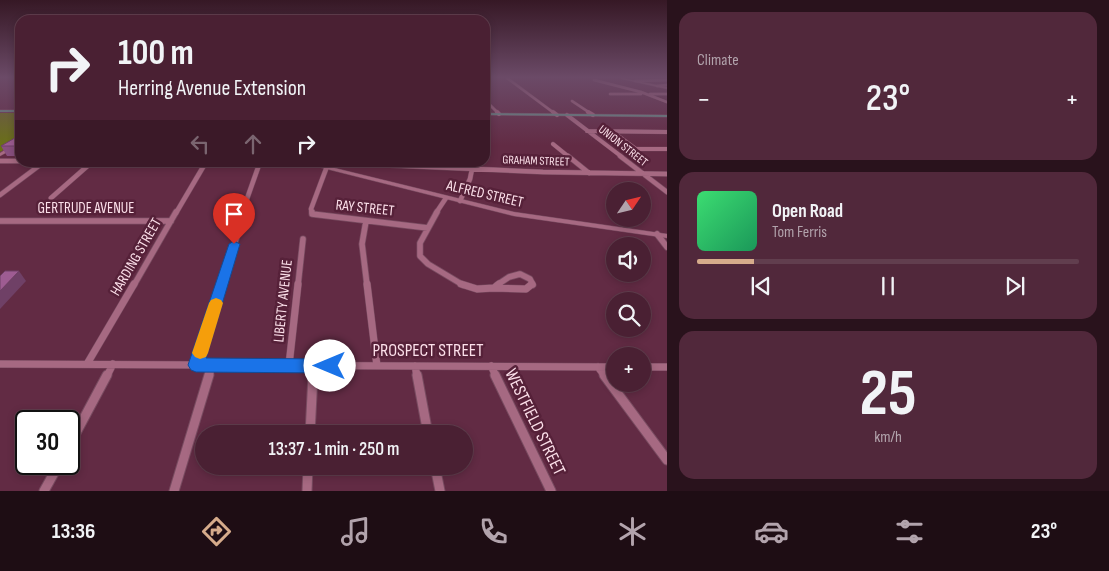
<!DOCTYPE html>
<html lang="en">
<head>
<meta charset="utf-8">
<style>
  :root { --surface:#4a2033; --page:#51283b; --text:#f1f3f6; --muted:#b2a3ac; --line:#613e4e; --accent:#d6ab8b }
  body { margin:0; font-family:"Sofia Sans Condensed",sans-serif; background:var(--page); color:var(--text); height:100vh; display:flex; flex-direction:column; font-size:19px; white-space:nowrap }
  * { box-sizing:border-box; margin:0 }
  p { font-size:16px; color:var(--muted) }
  .icon { flex:none; width:28px; height:28px; fill:none; stroke:currentColor; stroke-width:2; stroke-linecap:round; stroke-linejoin:round }
  .map { position:relative; flex:1; overflow:hidden }
  .drawer { display:flex; flex-direction:column; gap:12px; padding:12px; background:#29121c; width:442px }
  .drawer>* { flex:none }
  .hud { position:absolute; left:15px; top:15px; width:475px; height:152px; border-radius:15px; box-shadow:0 2px 8px #0003,0 0 0 1px var(--line); background:#4a2033; color:var(--text); overflow:hidden }
  .needle { width:32px; rotate:55deg }
  .tools { position:absolute; left:606px; top:182px; display:grid; gap:10px }
  .tools a { display:grid; place-items:center; width:45px; height:45px; border-radius:50%; background:var(--surface); box-shadow:0 2px 8px #0003,0 0 0 1px var(--line); font-size:25px }
  .speed { position:absolute; left:15px; top:410px; display:flex; gap:10px; font-size:25px; font-weight:700; text-align:center }
  .speed>* { display:grid; place-content:center; width:65px; height:65px; border-radius:50%; background:var(--surface); box-shadow:0 2px 8px #0003,0 0 0 1px var(--line); line-height:1 }
  .speed .limit { border:2px solid #111; border-radius:8px; background:#fff; color:#111 }
  .pin { position:absolute; display:grid; place-items:center; width:42px; height:42px; color:#fff; margin:-51px -21px; border-radius:50% 50% 50% 0; rotate:-45deg; box-shadow:0 0 5px #0007 }
  .pin .icon { rotate:45deg }
  .me { position:absolute; width:55px; margin:-28px; rotate:270deg; stroke-linejoin:round; filter:drop-shadow(0 0 4px #0008) }
  .turn { display:flex; align-items:center; gap:18px; height:105px; padding:0 20px; font-size:22px }
  .turn .icon { width:65px; height:65px; stroke-width:2.5 }
  .turn b { display:block; font-size:35px; line-height:42px }
  .lanes { display:flex; align-items:center; height:48px; padding:0 20px; background:#0003; justify-content:center; gap:25px; direction:ltr }
  .lanes .off { opacity:.35 }
  .big { font-size:38px; font-weight:600; line-height:1.1 }
  .drawer .card { flex:1; display:flex; flex-direction:column; justify-content:center; gap:8px; min-width:0; padding:0 18px; border-radius:15px; background:var(--page) }
  .drawer .dial { align-items:center; gap:0 }
  .dial b { font-size:65px; line-height:1 }
  .song { display:flex; align-items:center; gap:15px }
  .cover { width:60px; height:60px; border-radius:8px; background:linear-gradient(135deg,hsl(140 70% 55%),hsl(150 70% 35%)) }
  .played { height:5px; border-radius:2px; background:linear-gradient(90deg,var(--accent) 15%,var(--line) 15%) }
  .keys { display:flex; justify-content:space-around; direction:ltr }
  .heat { display:flex; justify-content:space-between; align-items:center; font-size:28px; direction:ltr }
  .trip { position:absolute; left:195px; top:425px; width:278px; height:50px; border-radius:25px; background:var(--surface); box-shadow:0 2px 8px #0003,0 0 0 1px var(--line); font-weight:600; line-height:50px; text-align:center }
  .dock { display:flex; height:80px; justify-content:space-around; align-items:center; background:#1e0d14; color:var(--muted) }
  .dock .icon { width:35px; height:35px }
  .dock .selected { color:var(--accent) }
  .dock b { font-size:22px; color:var(--text) }
  main { display:flex; flex:1; min-height:0 }
  .map>svg:first-child { display:block }
  .green { fill:#6a7016 }
  .lines { fill:none; stroke-linecap:round; stroke-linejoin:round }
  .minor-far5-casing { stroke:#784b60; stroke-width:3 }
  .minor-far4-casing { stroke:#784b60; stroke-width:4.5 }
  .minor-far3-casing { stroke:#784b60; stroke-width:5.5 }
  .minor-far2-casing { stroke:#784b60; stroke-width:7 }
  .minor-far1-casing { stroke:#784b60; stroke-width:8 }
  .minor-casing { stroke:#784b60; stroke-width:11 }
  .tertiary-casing { stroke:#784b60; stroke-width:1 }
  .secondary-casing { stroke:#784b60; stroke-width:1 }
  .primary-casing { stroke:#784b60; stroke-width:1 }
  .minor-far5 { stroke:#a66982; stroke-width:2.5 }
  .minor-far4 { stroke:#a66982; stroke-width:4 }
  .minor-far3 { stroke:#a66982; stroke-width:4.5 }
  .minor-far2 { stroke:#a66982; stroke-width:5.5 }
  .minor-far1 { stroke:#a66982; stroke-width:7 }
  .minor { stroke:#a66982; stroke-width:9 }
  .tertiary { fill:#a66982; fill-rule:evenodd }
  .secondary { fill:#a66982; fill-rule:evenodd }
  .primary { fill:#678d87; fill-rule:evenodd }
  .wall { fill:#884f7e }
  .shaded-wall { fill:#6f4066 }
  .building { fill:#9e5c92; stroke:#6f4066 }
  .route { fill:#1a73e8; stroke:#114b97 }
  .slow { fill:#f59e0b }
  .labels { text-anchor:middle; dominant-baseline:central; stroke-width:5; stroke-linejoin:round; paint-order:stroke }
  .far-street-label { font-size:12px; fill:#fce0ea; stroke:#562139 }
  .street-label { font-size:15px; fill:#fce0ea; stroke:#562139 }
  .near-street-label { font-size:18px; fill:#fce0ea; stroke:#562139 }
</style>
</head>
<body>
<main>
<div class="map">
<svg width="667" height="491" viewBox="0 0 667 491">
  <rect width="100%" height="100%" fill="#622b44"/>
  <path class="green" d="M0,113H20V140L0,152Z"/>
  <g class="lines">
    <g class="minor-far5-casing">
      <path id="minor-far5" d="M17,78H19
        M507,78L554,113
        M594,80L641,92L667,102
        M635,81L667,80
        M657,86L667,85
        M610,94H641
        M650,94H667
        M485,100L498,113
        M572,101L590,113"/>
    </g>
    <g class="minor-far4-casing">
      <path id="minor-far4" d="M497,112L499,114
        M553,112L557,115
        M588,112L593,115
        M567,115L622,157
        M587,131L667,132
        M613,132L636,149H667
        M553,144L569,157"/>
    </g>
    <g class="minor-far3-casing">
      <path id="minor-far3" d="M568,156L589,173
        M620,156L667,192
        M0,161H20
        M315,162L543,172L667,174
        M0,195L44,162
        M51,198L92,162
        M460,201L470,179L472,169
        M176,213L206,162
        M242,213L260,162
        M312,213L311,209L326,169
        M436,213L446,198"/>
    </g>
    <g class="minor-far2-casing">
      <path id="minor-far2" d="M312,212V214L428,228
        M437,212L420,243V256L428,264L463,285
        M0,221H171
        M366,221L362,244L367,285
        M657,234L667,247
        M134,285L176,212
        M221,285L237,236
        M298,285L303,239
        M497,285L509,277L520,274L530,279L533,285"/>
    </g>
    <g class="minor-far1-casing">
      <path id="minor-far1" d="M367,284L377,366
        M461,284L477,289L494,288
        M494,288L526,289L532,284
        M494,288L499,284
        M0,364L615,367
        M87,364L134,284
        M196,365L222,284
        M289,365L298,284
        M415,366L417,376
        M491,366L496,376
        M598,367L605,376
        M642,367H667
        M107,376L113,364
        M209,376L212,365
        M313,376L314,366"/>
    </g>
    <g class="minor-casing">
      <path id="minor" d="M417,375L428,434
        M495,375L551,491
        M604,375L667,460
        M310,434L313,375
        M69,446L107,375
        M435,466L440,491
        M44,491L59,464
        M174,491L209,375
        M307,491L308,466"/>
    </g>
    <g class="tertiary-casing">
      <path id="tertiary" d="M621,78L667,87V89L622,79Z
        M18,142H20V145L0,156V153Z"/>
    </g>
    <g class="secondary-casing">
      <path id="secondary" d="M299,162H310L514,212L667,234V238L514,216Z"/>
    </g>
    <g class="primary-casing">
      <path id="primary" d="M13,78L20,79V81L14,79Z
        M0,110H20V112H0Z
        M485,113L667,115V117L485,115Z"/>
    </g>
    <use href="#minor-far5" class="minor-far5"/>
    <use href="#minor-far4" class="minor-far4"/>
    <use href="#minor-far3" class="minor-far3"/>
    <use href="#minor-far2" class="minor-far2"/>
    <use href="#minor-far1" class="minor-far1"/>
    <use href="#minor" class="minor"/>
    <use href="#tertiary" class="tertiary"/>
    <use href="#secondary" class="secondary"/>
    <use href="#primary" class="primary"/>
  </g>
  <path class="wall" d="M20,135V156H7L1,146Z
    M451,162H472V165L451,164Z"/>
  <path class="shaded-wall" d="M19,271L26,281L0,309V291Z"/>
  <path class="building" d="M20,135V146H1Z
    M5,271H19L0,291V276Z"/>
  <linearGradient id="sky" x2="0" y2="1"><stop stop-color="#361825"/><stop offset="0.53" stop-color="#6b4a67"/><stop offset="1" stop-color="#6b4a67" stop-opacity="0"/></linearGradient>
  <rect width="667" height="146" fill="url(#sky)"/>
  <path class="route" d="M234,241L240,244L206,358L330,359L335,361L338,366L335,371L330,373L196,372L191,370L188,365L229,244Z"/>
  <path class="slow" d="M216,298L221,300L223,303L208,353L206,357L200,359L195,357L192,353L209,303L211,300Z"/>
  <g class="labels">
    <g class="far-street-label">
      <text transform="translate(623 146) rotate(38)">UNION STREET</text>
      <text transform="translate(536 161) rotate(2)">GRAHAM STREET</text>
    </g>
    <g class="street-label">
      <text transform="translate(485 194) rotate(13)">ALFRED STREET</text>
      <text x="86" y="208">GERTRUDE AVENUE</text>
      <text transform="translate(365 208) rotate(6)">RAY STREET</text>
      <text transform="translate(136 257) rotate(-60)">HARDING STREET</text>
      <text transform="translate(283 301) rotate(-84)">LIBERTY AVENUE</text>
    </g>
    <g class="near-street-label">
      <text x="428" y="350">PROSPECT STREET</text>
      <text transform="translate(535 422) rotate(64)">WESTFIELD STREET</text>
    </g>
  </g>
</svg>
<div class="tools">
<a><svg class="needle" viewBox="-14 -14 28 28"><path d="M0-13l5 13h-10z" fill="#e53935"/><path d="M0 13l5-13h-10z" fill="#b2a3ac"/></svg></a>
<a><svg class="icon" aria-label="sound" viewBox="0 0 24 24"><path d="M4 9h4l5-4v14l-5-4H4zM17 9q2 3 0 6"/></svg></a>
<a><svg class="icon" aria-label="search" viewBox="0 0 24 24"><circle cx="10" cy="10" r="6"/><path d="M15 15l6 6"/></svg></a>
<a>+</a>
</div>
<div class="speed"><div class="limit">30</div></div>
<div class="pin" style="left:234px;top:244px;background:#d93025"><svg class="icon" aria-label="arrive" viewBox="0 0 24 24"><path d="M6 21V4h12l-3 4 3 4H6"/></svg></div>
<svg class="me" style="left:330px;top:366px" viewBox="-20 -20 40 40"><circle r="19" fill="#fff"/><path d="M0-13L10 11 0 6-10 11z" fill="#1a73e8"/></svg>
<div class="trip">13:37 · 1 min · 250 m</div>
<div class="hud">
<div class="turn"><svg class="icon" aria-label="right" viewBox="0 0 24 24"><path d="M7 20v-9h11M14 6l5 5-5 5"/></svg><div><b>100 m</b>Herring Avenue Extension</div></div>
<div class="lanes"><svg class="icon off" aria-label="left" viewBox="0 0 24 24"><path d="M17 20v-9H6M10 6l-5 5 5 5"/></svg><svg class="icon off" aria-label="ahead" viewBox="0 0 24 24"><path d="M12 20V5M6 11l6-6 6 6"/></svg><svg class="icon" aria-label="right" viewBox="0 0 24 24"><path d="M7 20v-9h11M14 6l5 5-5 5"/></svg></div>
</div>
</div>
<section class="drawer">
<div class="card"><p>Climate</p>
<div class="heat"><a>−</a><b class="big">23°</b><a>+</a></div>
</div>
<div class="card">
<div class="song"><i class="cover"></i><div><b>Open Road</b><p>Tom Ferris</p></div></div>
<div class="played"></div>
<div class="keys"><svg class="icon" aria-label="previous" viewBox="0 0 24 24"><path d="M18 5L8 12l10 7zM5 5v14"/></svg><svg class="icon" aria-label="pause" viewBox="0 0 24 24"><path d="M8 5v14M16 5v14"/></svg><svg class="icon" aria-label="next" viewBox="0 0 24 24"><path d="M6 5l10 7-10 7zM19 5v14"/></svg></div>
</div>
<div class="card dial"><b>25</b><p>km/h</p></div>
</section>
</main>
<nav class="dock">
<b>13:36</b>
<svg class="icon selected" aria-label="directions" viewBox="0 0 24 24"><path d="M12 3l9 9-9 9-9-9zM9 14v-3h6M13 9l2 2-2 2"/></svg>
<svg class="icon" aria-label="music" viewBox="0 0 24 24"><path d="M9 18V5l10-2v13"/><circle cx="6" cy="18" r="3"/><circle cx="16" cy="16" r="3"/></svg>
<svg class="icon" aria-label="phone" viewBox="0 0 24 24"><path d="M5 4h4l2 5-3 2q2 4 5 5l2-3 5 2v4C11 20 4 13 5 4z"/></svg>
<svg class="icon" aria-label="climate" viewBox="0 0 24 24"><path d="M12 3v18M4 7l16 10M4 17L20 7"/></svg>
<svg class="icon" aria-label="car" viewBox="0 0 24 24"><path d="M5 17H2v-5l4-1 3-4h7l3 4 3 1v5h-3M9 17h6M6 11h13"/><circle cx="7" cy="17" r="2"/><circle cx="17" cy="17" r="2"/></svg>
<svg class="icon" aria-label="filters" viewBox="0 0 24 24"><path d="M4 7h16M4 17h16"/><circle cx="9" cy="7" r="2"/><circle cx="15" cy="17" r="2"/></svg>
<b>23°</b>
</nav>
</body>
</html>
